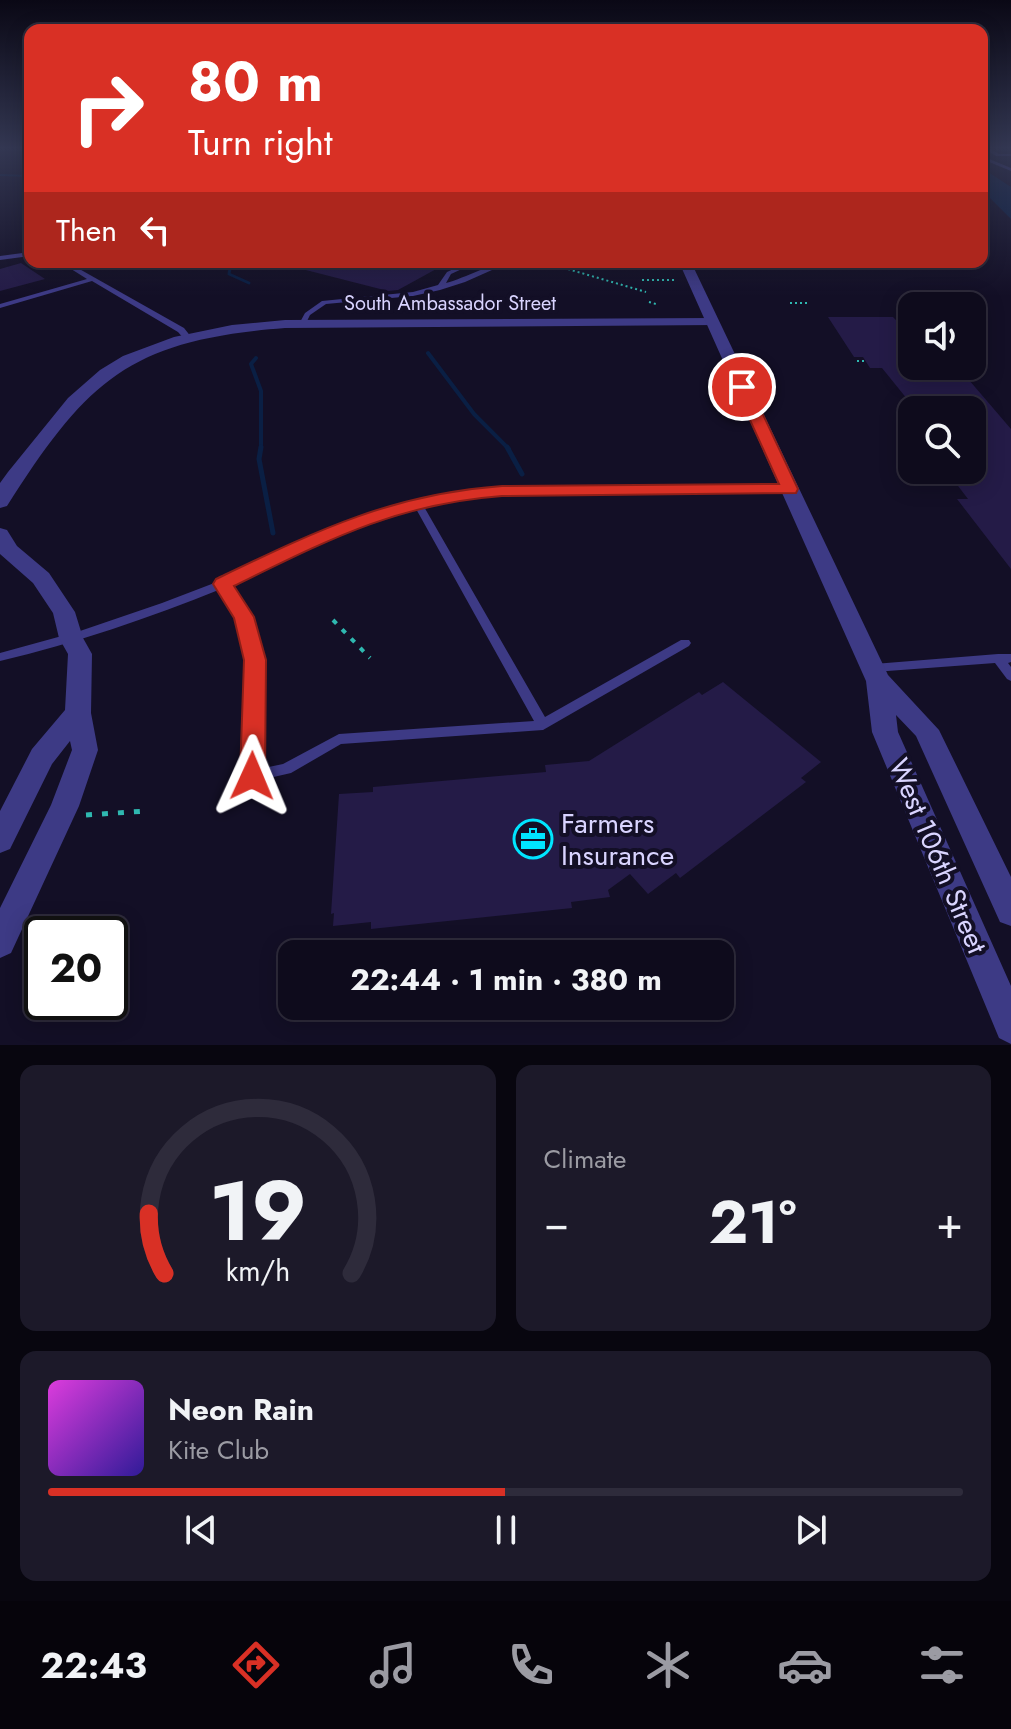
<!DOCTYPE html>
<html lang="en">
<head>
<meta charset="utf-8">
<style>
  :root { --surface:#0e0b1c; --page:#1c1929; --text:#f1f3f6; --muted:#9b9ba3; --line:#2e2b3b; --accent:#d93025 }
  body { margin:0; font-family:Jost,sans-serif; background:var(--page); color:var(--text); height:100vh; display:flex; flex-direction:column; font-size:30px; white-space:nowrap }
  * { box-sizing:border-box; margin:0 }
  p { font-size:26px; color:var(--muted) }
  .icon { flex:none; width:44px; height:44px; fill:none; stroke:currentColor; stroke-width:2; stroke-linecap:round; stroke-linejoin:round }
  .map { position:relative; height:1045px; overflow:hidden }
  .drawer { display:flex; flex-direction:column; gap:20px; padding:20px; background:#08060f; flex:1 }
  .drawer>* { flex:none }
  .guide { position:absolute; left:24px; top:24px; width:964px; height:244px; border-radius:16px; box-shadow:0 4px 20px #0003,0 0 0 2px var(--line); background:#d93025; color:#fff; overflow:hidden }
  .controls { position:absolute; left:898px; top:292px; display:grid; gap:16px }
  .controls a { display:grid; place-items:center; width:88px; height:88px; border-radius:16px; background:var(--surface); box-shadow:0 4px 20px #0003,0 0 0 2px var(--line); font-size:40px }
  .speed { position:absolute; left:24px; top:916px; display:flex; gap:16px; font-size:40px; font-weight:700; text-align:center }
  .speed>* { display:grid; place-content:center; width:104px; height:104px; border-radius:50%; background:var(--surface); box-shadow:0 4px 20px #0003,0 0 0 2px var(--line); line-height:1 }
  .speed .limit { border:4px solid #111; border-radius:12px; background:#fff; color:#111 }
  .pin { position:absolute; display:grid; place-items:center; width:68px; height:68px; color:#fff; margin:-34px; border:4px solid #fff; border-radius:50%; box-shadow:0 2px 8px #0007 }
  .me { position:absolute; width:88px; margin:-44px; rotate:1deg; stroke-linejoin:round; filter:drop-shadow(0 0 6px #0008) }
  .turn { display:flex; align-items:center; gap:28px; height:168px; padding:0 32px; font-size:36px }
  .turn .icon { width:104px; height:104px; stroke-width:2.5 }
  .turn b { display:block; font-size:56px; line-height:68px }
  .then { display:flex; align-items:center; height:76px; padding:0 32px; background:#0003; gap:16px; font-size:30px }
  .big { font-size:60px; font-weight:700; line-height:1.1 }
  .drawer .card { flex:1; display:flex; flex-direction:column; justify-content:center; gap:12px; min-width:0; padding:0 28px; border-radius:16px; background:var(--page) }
  .drawer .dial { align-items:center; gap:0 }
  .dial svg { height:208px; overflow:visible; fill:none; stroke:var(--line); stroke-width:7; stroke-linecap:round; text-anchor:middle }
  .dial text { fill:var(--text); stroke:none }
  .song { display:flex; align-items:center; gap:24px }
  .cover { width:96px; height:96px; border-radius:12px; background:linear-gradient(135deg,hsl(300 70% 55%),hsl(250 70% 35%)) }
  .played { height:8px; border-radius:4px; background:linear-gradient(90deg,var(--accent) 50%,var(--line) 50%) }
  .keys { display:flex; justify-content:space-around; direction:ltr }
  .heat { display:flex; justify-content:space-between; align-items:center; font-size:44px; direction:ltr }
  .drawer .tiles { flex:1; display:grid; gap:20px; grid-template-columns:1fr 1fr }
  .card:last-child { grid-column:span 2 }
  .trip { position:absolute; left:278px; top:940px; width:456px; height:80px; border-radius:16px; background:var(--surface); box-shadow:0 4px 20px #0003,0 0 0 2px var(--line); font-weight:700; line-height:80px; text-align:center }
  .tabs { display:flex; height:128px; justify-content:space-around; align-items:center; background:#06040b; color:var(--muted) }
  .tabs .icon { width:56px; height:56px }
  .tabs .on { color:var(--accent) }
  .tabs b { font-size:36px; color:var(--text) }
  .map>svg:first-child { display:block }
  .water { fill:#0a1f44 }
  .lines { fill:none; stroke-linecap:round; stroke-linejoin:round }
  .stream-far3 { stroke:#0a1f44; stroke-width:2 }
  .stream-far2 { stroke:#0a1f44; stroke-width:3 }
  .stream-far1 { stroke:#0a1f44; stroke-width:4 }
  .stream { stroke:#0a1f44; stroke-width:5 }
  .building { fill:#241b47 }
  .path-far2 { stroke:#2fb8b0; stroke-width:2; stroke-dasharray:2 3; stroke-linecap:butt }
  .path-far1 { stroke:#2fb8b0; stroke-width:4; stroke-dasharray:5 8; stroke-linecap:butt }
  .path { stroke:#2fb8b0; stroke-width:5; stroke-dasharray:6 10; stroke-linecap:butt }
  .service { fill:#3d3a85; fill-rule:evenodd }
  .minor { fill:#3d3a85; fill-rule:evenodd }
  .tertiary { fill:#3d3a85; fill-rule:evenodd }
  .route { fill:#d93025; stroke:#8d1f18; stroke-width:2 }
  .labels { text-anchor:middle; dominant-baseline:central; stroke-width:8; stroke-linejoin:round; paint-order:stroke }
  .far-street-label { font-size:20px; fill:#d9d4ff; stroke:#130f26 }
  .near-poi-label { font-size:28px; fill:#d9d4ff; stroke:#130f26; text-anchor:start }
  .near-street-label { font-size:28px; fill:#d9d4ff; stroke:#130f26 }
</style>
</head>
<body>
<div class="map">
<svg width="1011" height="1045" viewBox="0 0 1011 1045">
  <rect width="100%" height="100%" fill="#130f26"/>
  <path class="water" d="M982,168L1011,187V219L982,190Z"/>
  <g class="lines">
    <path class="stream-far3" d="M0,175L30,176"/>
    <path class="stream-far2" d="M231,262L229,274L249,283"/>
    <path class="stream-far1" d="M428,353L474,414L509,449
      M256,358L251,364L261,391V449"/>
    <path class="stream" d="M261,447L259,459L273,533
      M507,447L522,474"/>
  </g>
  <path class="building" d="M295,262H449L398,290L388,291L294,267Z
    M21,263L45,279L0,291V269Z
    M828,317H893L912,337V366H957L1011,429V569L957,499H968L955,482H969L960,470H972V410H916L882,368H870L863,357H854Z
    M723,682L821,762L801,778L806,782L680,878L676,873L648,894L630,874L608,890L610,897L571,902L572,908L371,929V922L333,926L334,913L331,914L339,794L373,792V787L546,772L545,765L589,761L699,692L702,695Z"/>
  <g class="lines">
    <path class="path-far2" d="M544,262L646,292
      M642,280H677
      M649,302L656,304
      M790,303H809
      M857,361H866"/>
    <path class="path-far1" d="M333,620L370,658"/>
    <path class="path" d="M86,815L146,811"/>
    <path class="service" d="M985,149H991L999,154H1011V156H996Z
      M982,156L1011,168V171L982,159Z
      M30,252V256L0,260V256Z
      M60,262H67L184,328L192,338L185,340L178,332L92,281L0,308V304L87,279Z
      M469,262H477L451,274L446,283C466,278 492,262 510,262L465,282L440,290L413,296L326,304L310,315L305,325L299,324L305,313L322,301L413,292L438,285L447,272Z
      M790,486L793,487L795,489L793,491L502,494L458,499L423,505L545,717L681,640H689L691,643L689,646L543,730L341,744L291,773L252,782L247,780L245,776L249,660L238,617L221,589C149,618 76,643 0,661V653L80,631L162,603L230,577L326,530L368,514L417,500L502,488ZM415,507L534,721L339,734L283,764L259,769L261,660L250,617L229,585L334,534L375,518Z
      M998,654H1011V662L1008,663L1011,667V681L1007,679L995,663L874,672L870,671L868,668L870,665L874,664Z"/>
    <path class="minor" d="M712,318L717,319V325L285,328C130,340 88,379 7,506L0,508V483L8,472L68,398L100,370L123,356L174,337L232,325L285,320Z
      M0,528L7,530L17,546L49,573L75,612L83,638L92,654L91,713L98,750L79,806L11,953L0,958V908L51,805L72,750L70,741L52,764L10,849L0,853V811L32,749L65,710L68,654L59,638L53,613L33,583L0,554Z"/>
    <path class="tertiary" d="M679,262H691L888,675L939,730L1011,877V926L1000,922L916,736L896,715L898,732L1011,986V1044L999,1038L872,732L866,681Z"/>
  </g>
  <linearGradient id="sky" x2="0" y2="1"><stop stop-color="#0a0815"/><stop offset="0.5" stop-color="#333752"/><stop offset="1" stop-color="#333752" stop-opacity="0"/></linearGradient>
  <rect width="1011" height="296" fill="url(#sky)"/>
  <path class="route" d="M742,383L750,387L798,489L796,493L502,496C396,504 328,540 234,586L254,617L266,660L265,776L261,783L252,786L243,783L240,776L244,660L234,618L213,584L216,579C314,532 390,494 502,486L779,484L735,387Z"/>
  <defs>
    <g id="office-ring" transform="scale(2)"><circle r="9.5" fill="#130f26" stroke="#00e5ff" stroke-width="1.5"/><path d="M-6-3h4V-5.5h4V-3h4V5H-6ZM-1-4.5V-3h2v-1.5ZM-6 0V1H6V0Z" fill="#00e5ff"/></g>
  </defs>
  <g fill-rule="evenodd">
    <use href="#office-ring" x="533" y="839"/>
  </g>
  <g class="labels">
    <g class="far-street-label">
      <text x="450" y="303">South Ambassador Street</text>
    </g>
    <g class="near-poi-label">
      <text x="561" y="823">Farmers<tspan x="561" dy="32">Insurance</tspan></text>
    </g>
    <g class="near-street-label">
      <text transform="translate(938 856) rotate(67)">West 106th Street</text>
    </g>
  </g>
</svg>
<div class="controls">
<a><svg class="icon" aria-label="sound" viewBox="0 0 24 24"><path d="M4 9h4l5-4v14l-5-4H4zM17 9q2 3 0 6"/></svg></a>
<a><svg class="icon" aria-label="search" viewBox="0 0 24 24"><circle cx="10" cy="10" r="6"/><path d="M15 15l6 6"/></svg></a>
</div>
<div class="speed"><div class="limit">20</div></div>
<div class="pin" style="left:742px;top:387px;background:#d93025"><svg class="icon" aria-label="arrive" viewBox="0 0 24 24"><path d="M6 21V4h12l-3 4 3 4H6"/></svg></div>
<svg class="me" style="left:252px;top:776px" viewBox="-20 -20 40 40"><path d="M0-17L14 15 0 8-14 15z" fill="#d93025" stroke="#fff" stroke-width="4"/></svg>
<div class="trip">22:44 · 1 min · 380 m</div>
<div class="guide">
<div class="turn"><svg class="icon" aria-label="right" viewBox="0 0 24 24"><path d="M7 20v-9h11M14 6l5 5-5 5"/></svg><div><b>80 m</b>Turn right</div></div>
<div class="then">Then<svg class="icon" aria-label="left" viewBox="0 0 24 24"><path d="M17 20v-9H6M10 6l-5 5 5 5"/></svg></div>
</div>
</div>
<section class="drawer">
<div class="tiles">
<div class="card dial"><svg viewBox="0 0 100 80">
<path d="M14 69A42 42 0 1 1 86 69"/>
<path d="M14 69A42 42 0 0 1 8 46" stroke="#d93025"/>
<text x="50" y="56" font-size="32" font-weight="700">19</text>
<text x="50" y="72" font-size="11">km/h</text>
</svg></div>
<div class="card"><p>Climate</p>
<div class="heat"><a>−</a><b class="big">21°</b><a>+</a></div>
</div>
<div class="card">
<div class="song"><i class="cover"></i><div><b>Neon Rain</b><p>Kite Club</p></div></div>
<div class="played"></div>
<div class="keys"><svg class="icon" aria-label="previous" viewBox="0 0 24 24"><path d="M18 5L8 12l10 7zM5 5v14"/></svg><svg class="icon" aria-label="pause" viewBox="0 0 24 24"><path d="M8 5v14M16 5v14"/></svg><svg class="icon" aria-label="next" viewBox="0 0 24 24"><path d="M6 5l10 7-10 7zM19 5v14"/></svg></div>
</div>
</div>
</section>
<nav class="tabs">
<b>22:43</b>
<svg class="icon on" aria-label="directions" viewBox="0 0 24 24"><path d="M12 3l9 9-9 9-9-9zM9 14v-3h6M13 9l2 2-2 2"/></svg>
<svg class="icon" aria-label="music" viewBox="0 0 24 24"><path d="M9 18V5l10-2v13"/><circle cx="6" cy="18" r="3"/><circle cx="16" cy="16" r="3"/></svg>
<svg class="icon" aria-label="phone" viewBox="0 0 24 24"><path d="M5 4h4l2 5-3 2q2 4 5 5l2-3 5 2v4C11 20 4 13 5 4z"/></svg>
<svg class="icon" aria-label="climate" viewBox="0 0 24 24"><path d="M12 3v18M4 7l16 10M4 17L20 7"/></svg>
<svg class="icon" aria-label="car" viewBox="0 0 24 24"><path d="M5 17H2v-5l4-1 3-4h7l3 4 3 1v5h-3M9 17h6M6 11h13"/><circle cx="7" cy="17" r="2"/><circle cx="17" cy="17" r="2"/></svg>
<svg class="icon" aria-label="filters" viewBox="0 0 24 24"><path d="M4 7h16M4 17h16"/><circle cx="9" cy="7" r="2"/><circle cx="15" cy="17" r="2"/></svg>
</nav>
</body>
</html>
